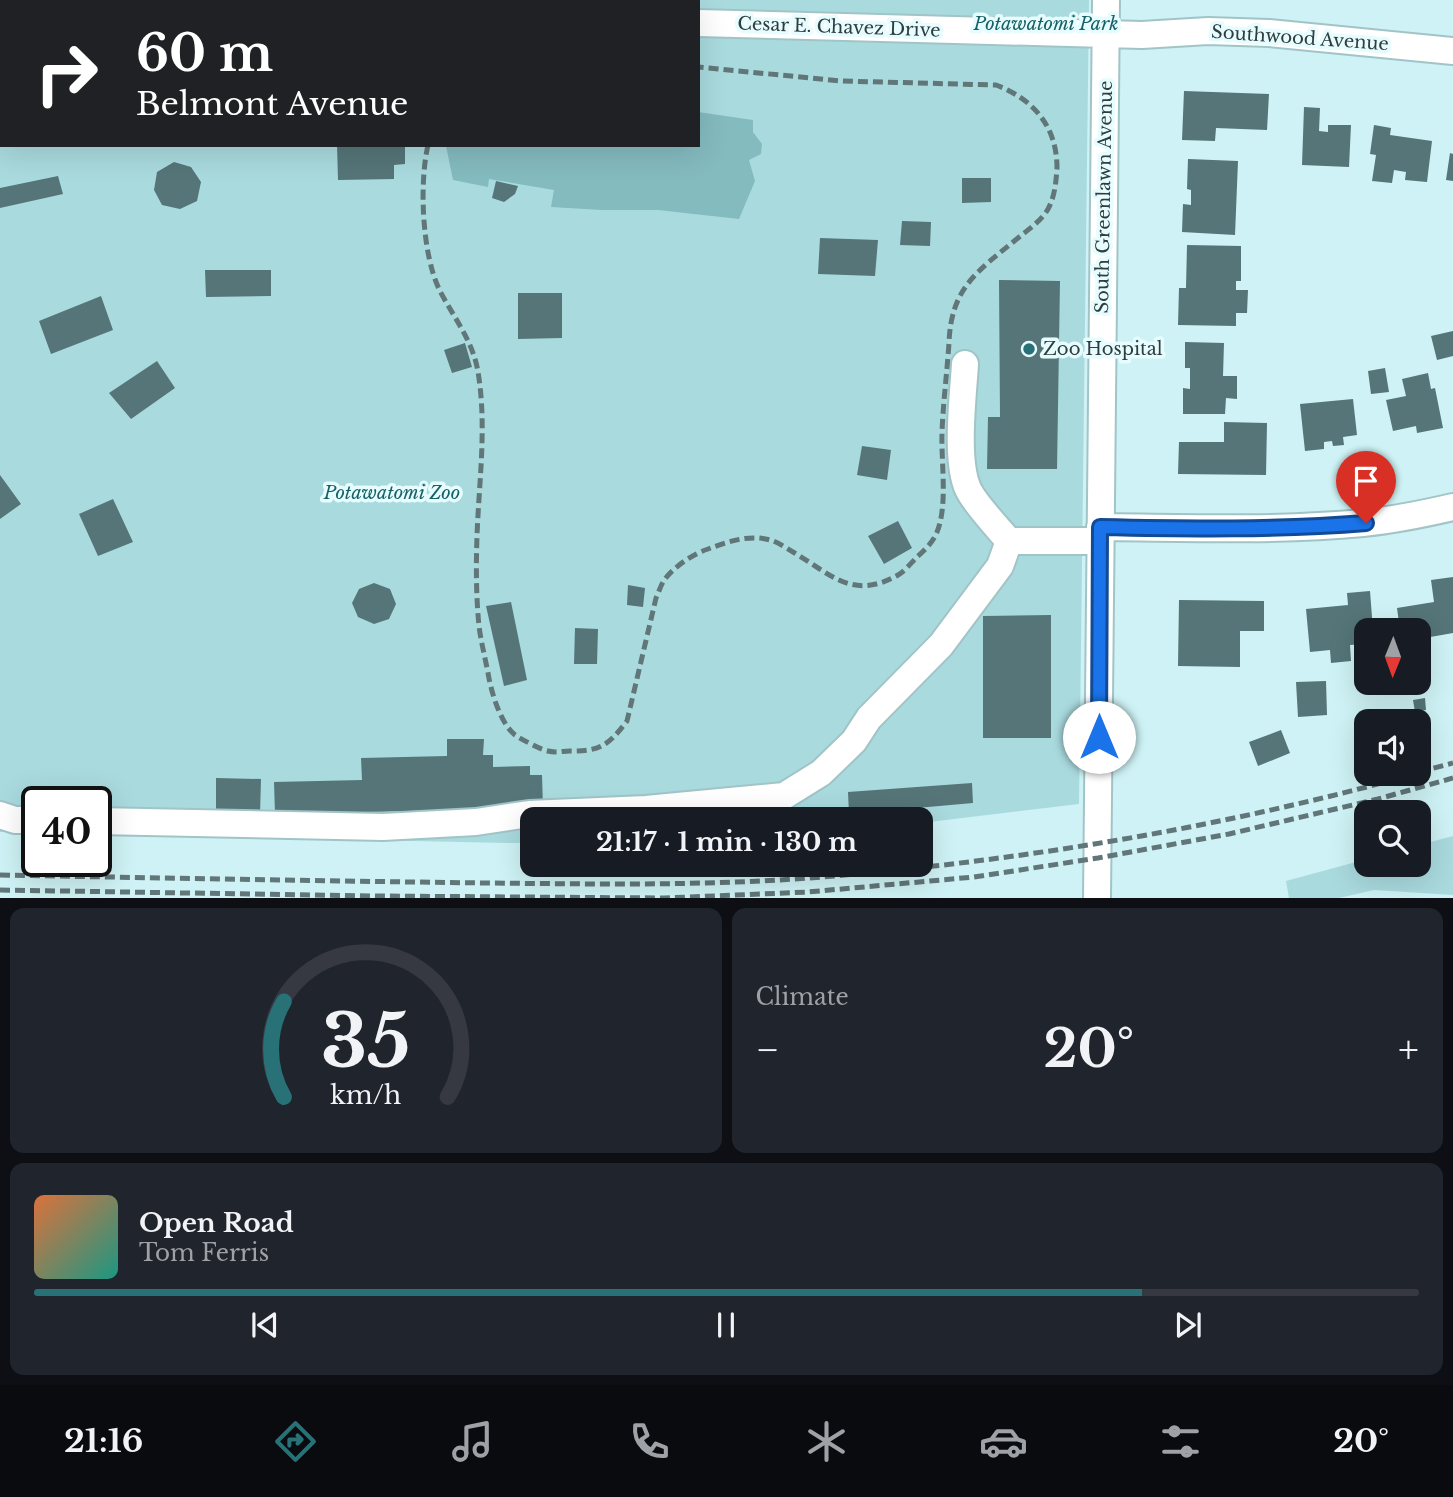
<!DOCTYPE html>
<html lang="en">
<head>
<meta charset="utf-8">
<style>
  :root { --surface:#171b24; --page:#20242c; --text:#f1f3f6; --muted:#9ea1a6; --line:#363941; --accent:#277177 }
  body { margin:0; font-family:"Libre Baskerville",serif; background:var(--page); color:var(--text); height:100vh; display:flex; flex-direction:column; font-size:26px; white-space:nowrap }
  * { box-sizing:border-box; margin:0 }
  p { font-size:23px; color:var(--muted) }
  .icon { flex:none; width:38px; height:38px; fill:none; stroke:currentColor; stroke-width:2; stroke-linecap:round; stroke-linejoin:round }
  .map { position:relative; height:898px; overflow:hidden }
  .panel { display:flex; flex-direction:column; gap:10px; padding:10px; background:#0d0f14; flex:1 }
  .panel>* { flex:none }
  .guide { position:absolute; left:0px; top:0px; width:700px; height:147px; box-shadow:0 7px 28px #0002; background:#202124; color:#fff; overflow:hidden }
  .needle { width:46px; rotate:181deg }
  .tools { position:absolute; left:1354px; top:618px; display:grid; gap:14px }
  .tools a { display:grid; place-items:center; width:77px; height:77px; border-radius:14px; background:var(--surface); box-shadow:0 7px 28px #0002; font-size:35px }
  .speed { position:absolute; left:21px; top:786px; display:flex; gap:14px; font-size:35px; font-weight:700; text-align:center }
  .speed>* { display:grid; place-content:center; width:91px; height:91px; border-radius:50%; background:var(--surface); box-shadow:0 7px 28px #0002; line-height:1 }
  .speed .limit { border:4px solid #111; border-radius:10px; background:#fff; color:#111 }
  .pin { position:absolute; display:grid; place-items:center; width:60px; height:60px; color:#fff; margin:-72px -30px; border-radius:50% 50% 50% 0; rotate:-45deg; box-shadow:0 0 7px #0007 }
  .pin .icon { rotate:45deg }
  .me { position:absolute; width:77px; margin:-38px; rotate:0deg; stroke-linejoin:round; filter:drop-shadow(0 0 5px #0008) }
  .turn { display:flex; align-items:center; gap:24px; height:147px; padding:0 21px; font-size:32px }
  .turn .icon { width:91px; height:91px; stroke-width:2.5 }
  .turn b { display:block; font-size:49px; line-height:60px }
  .big { font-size:52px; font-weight:700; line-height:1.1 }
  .panel .widget { flex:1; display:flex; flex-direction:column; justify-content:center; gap:10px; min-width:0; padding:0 24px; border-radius:14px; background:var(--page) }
  .panel .dial { align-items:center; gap:0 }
  .dial svg { height:182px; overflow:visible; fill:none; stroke:var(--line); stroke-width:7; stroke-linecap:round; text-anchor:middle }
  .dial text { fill:var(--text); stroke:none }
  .song { display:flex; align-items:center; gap:21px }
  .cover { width:84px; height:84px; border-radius:10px; background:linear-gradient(135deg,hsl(20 70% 55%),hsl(170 70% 35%)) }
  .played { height:7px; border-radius:4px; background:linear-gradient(90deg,var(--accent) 80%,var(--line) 80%) }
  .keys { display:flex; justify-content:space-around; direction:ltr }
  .heat { display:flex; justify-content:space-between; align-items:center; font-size:38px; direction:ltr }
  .panel .tiles { flex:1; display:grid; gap:10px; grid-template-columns:1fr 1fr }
  .widget:last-child { grid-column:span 2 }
  .trip { position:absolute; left:520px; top:807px; width:413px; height:70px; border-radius:14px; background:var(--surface); box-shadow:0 7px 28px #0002; font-weight:700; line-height:70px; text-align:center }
  .menu { display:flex; height:112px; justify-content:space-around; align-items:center; background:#090b0e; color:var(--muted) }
  .menu .icon { width:49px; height:49px }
  .menu .selected { color:var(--accent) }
  .menu b { font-size:32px; color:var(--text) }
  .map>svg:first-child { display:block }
  .green { fill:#a9dade; fill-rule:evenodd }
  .water { fill:#84bbbf }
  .building { fill:#557578 }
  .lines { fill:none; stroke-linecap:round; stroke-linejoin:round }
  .minor-casing { stroke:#a1c4c7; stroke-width:30 }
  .minor { stroke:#fff; stroke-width:26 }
  .rail { stroke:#617678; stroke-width:5; stroke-dasharray:10 5; stroke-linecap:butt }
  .route-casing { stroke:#114b97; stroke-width:18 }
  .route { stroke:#1a73e8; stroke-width:12 }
  .poi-dot { fill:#277177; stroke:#e7fcfe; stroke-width:2.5 }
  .labels { text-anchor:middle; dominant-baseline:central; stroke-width:7; stroke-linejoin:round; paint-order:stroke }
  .park-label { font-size:18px; font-style:italic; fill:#156166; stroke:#e7fcfe }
  .street-label { font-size:18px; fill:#2f3d3e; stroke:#e7fcfe }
  .poi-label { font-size:18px; fill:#2f3d3e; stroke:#e7fcfe; text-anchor:start }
</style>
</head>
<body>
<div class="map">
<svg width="1453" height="899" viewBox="0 0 1453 899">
  <rect width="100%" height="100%" fill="#cef2f5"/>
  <path class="green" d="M0,0H1089L1079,804L921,823L920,819H532V843H507L96,834V802H37V832H0ZM2,2H698V145H2Z
    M1453,836V895L1374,890L1339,898H1289L1286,881L1367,859V864H1419V845Z"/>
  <path class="water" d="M698,112L753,120V132L762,144L761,154L749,160L755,181L739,219L658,210H602L551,207L554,190L489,179L488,187L453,180L446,146L698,145Z"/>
  <path class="building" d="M1184,91L1269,94L1267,130L1216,128L1215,141L1182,140Z
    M1304,107L1320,108L1319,131L1328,132V125H1351L1349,167L1302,165Z
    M1374,125L1391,128L1390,135L1432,141L1427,182L1405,180L1406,172L1394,170L1392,183L1372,181L1376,155L1370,154Z
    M337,145H405V164L394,165V179L338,180Z
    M1450,153L1453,154V181L1446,180Z
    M1188,159L1238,161L1235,235L1182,232L1183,204L1191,205V190L1187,189Z
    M174,162L191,167L201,182L197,201L180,209L162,205L154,190L157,172Z
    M58,176L63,194L0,208V188Z
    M962,178H991V202L962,203Z
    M496,181L518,186L515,194L504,202L492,198Z
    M902,221L931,222L930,246L900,245Z
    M820,238L878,240L875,276L818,274Z
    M1187,245L1241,246V281H1236V290H1248L1247,313H1236V326L1178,325L1179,288H1186Z
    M205,270H271V296L206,297Z
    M999,280L1060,281L1057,469H987L988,417H1000Z
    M518,293H562V338L518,339Z
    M101,296L113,330L51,354L39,321Z
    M1453,331V356L1437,360L1431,336Z
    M1185,342L1224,343L1223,376H1237V399L1226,398L1225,414H1183V388L1190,389V368H1185Z
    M465,343L472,367L452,373L444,350Z
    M157,361L175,388L131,419L109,393Z
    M1385,368L1389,392L1371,394L1368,371Z
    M1428,373L1431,389L1435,388L1443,428L1417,433L1416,426L1393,431L1386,400L1406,396L1402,379Z
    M1353,399L1357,435L1343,437L1344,445L1333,446L1332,441L1324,442V449L1305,451L1300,404Z
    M1224,422L1267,423L1266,475L1178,474L1179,442H1224Z
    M862,446L891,450L887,480L857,475Z
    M0,475L21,504L0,519Z
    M113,499L133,542L98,556L79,514Z
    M898,521L912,548L884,564L868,536Z
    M1453,577V633L1419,639V630H1400L1397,608L1434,602L1431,580Z
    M374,583L390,589L396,604L389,619L374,624L358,617L352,603L359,589Z
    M628,585L645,588L643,607L627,605Z
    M1370,591L1373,630H1367V644L1350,645L1351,661L1331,663L1330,650L1310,652L1306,609L1348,605L1347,593Z
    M1179,600L1264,601V631H1240V667L1178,666Z
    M511,602L527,680L504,686L486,606Z
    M1051,615V738H983V616Z
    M575,628L598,629L597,664H574Z
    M1326,681L1327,715L1298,717L1296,682Z
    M1425,698L1426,710L1415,712L1413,700Z
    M1281,730L1290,753L1258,766L1249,742Z
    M447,739H484L483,755H493V767L530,766V775H542L543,808L275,814L274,782L362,780L361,758L447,756Z
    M216,778L261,779L260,815L216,813Z
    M972,783L973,803L849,814L848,792Z"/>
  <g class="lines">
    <g class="minor-casing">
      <path id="minor" d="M273,0L290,2
        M698,23L1142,35L1208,31L1269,33L1453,51
        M965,364C963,397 955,460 968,489C975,504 998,528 1009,541H1100
        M1100,527C1188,528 1275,531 1363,523C1393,520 1423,514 1453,507
        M0,815L15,820H37
        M96,821L383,827L476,822L529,814L646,809L784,796L821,773L854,741L869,718L941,645L1000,566L1009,541
        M1097,899L1106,0"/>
    </g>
    <use href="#minor" class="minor"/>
    <path class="rail" d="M428,145C419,184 422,255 440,291C454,318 473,341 478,372C487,426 479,481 477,536C476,566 476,596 479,626C481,642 485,657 488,673C491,691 500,723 515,735C521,739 541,750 548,751C555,753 563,751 570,751C600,751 608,746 627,721L656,598C659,592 661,584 665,579C675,566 693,554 708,549C727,542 749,534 770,540C778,542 786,548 793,552C831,574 852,601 898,575C905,571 911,563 917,557C925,550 933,542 937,532C948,505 941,463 942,433C943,403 947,373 949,343C951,287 978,271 1018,238C1029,229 1041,221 1048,209C1055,196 1056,182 1057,168C1057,126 1033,99 996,85L841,81L698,67
      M1419,772L1453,763
      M0,875C162,878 325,881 487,883C594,884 702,886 809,878C1014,862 1217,829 1415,774
      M0,890L375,896L664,898L808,892L974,877L1098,858L1229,834L1378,799L1453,778"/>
  </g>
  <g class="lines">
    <g class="route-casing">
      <path id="route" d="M1099,737L1100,527C1189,529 1277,530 1366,523"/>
    </g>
    <use href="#route" class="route"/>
  </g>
  <circle class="poi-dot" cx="1029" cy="349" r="7"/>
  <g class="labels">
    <g class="park-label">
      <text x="1046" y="24">Potawatomi Park</text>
      <text x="392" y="493">Potawatomi Zoo</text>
    </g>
    <g class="street-label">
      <text transform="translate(839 27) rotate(2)">Cesar E. Chavez Drive</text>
      <text transform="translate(1300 38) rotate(4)">Southwood Avenue</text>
      <text transform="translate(1104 197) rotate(-89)">South Greenlawn Avenue</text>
    </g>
    <g class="poi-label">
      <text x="1043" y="349">Zoo Hospital</text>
    </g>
  </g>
</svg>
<div class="tools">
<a><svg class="needle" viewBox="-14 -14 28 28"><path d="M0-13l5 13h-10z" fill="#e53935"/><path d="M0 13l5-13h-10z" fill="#9ea1a6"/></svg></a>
<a><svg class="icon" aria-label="sound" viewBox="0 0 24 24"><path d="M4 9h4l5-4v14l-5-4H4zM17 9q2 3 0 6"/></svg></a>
<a><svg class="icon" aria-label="search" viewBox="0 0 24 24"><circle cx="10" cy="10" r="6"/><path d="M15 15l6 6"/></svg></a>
</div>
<div class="speed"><div class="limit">40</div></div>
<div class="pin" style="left:1366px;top:523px;background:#d93025"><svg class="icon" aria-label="arrive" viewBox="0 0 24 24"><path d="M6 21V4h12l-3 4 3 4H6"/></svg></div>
<svg class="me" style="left:1099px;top:737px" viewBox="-20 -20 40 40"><circle r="19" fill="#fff"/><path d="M0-13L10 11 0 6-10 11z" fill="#1a73e8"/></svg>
<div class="trip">21:17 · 1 min · 130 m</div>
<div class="guide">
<div class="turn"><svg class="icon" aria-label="right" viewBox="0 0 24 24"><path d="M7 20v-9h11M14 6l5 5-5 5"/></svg><div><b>60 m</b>Belmont Avenue</div></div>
</div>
</div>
<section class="panel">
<div class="tiles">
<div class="widget dial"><svg viewBox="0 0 100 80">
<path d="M14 69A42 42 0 1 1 86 69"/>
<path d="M14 69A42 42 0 0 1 14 27" stroke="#277177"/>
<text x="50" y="56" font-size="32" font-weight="700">35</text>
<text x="50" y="72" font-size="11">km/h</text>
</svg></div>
<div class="widget"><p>Climate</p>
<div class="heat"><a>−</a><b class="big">20°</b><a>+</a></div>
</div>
<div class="widget">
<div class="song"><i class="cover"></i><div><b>Open Road</b><p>Tom Ferris</p></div></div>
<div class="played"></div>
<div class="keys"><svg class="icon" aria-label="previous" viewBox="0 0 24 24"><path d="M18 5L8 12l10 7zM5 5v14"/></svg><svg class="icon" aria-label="pause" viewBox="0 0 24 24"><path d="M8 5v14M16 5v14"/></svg><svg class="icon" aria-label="next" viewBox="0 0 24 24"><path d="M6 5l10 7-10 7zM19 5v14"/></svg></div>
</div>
</div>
</section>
<nav class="menu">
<b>21:16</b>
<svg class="icon selected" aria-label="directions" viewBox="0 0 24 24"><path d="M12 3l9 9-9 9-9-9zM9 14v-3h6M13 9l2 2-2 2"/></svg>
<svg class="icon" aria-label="music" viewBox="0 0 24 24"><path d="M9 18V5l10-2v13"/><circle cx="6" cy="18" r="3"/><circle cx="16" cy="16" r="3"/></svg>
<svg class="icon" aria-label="phone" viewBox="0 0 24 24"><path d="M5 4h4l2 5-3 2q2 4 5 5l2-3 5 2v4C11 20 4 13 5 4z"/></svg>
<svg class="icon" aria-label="climate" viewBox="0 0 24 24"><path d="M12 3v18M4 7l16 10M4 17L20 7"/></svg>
<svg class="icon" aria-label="car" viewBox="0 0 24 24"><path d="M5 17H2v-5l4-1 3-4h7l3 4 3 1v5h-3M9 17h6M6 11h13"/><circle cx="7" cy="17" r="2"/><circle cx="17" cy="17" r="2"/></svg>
<svg class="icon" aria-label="filters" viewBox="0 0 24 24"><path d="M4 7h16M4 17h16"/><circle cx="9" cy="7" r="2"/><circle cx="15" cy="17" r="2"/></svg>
<b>20°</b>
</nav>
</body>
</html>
